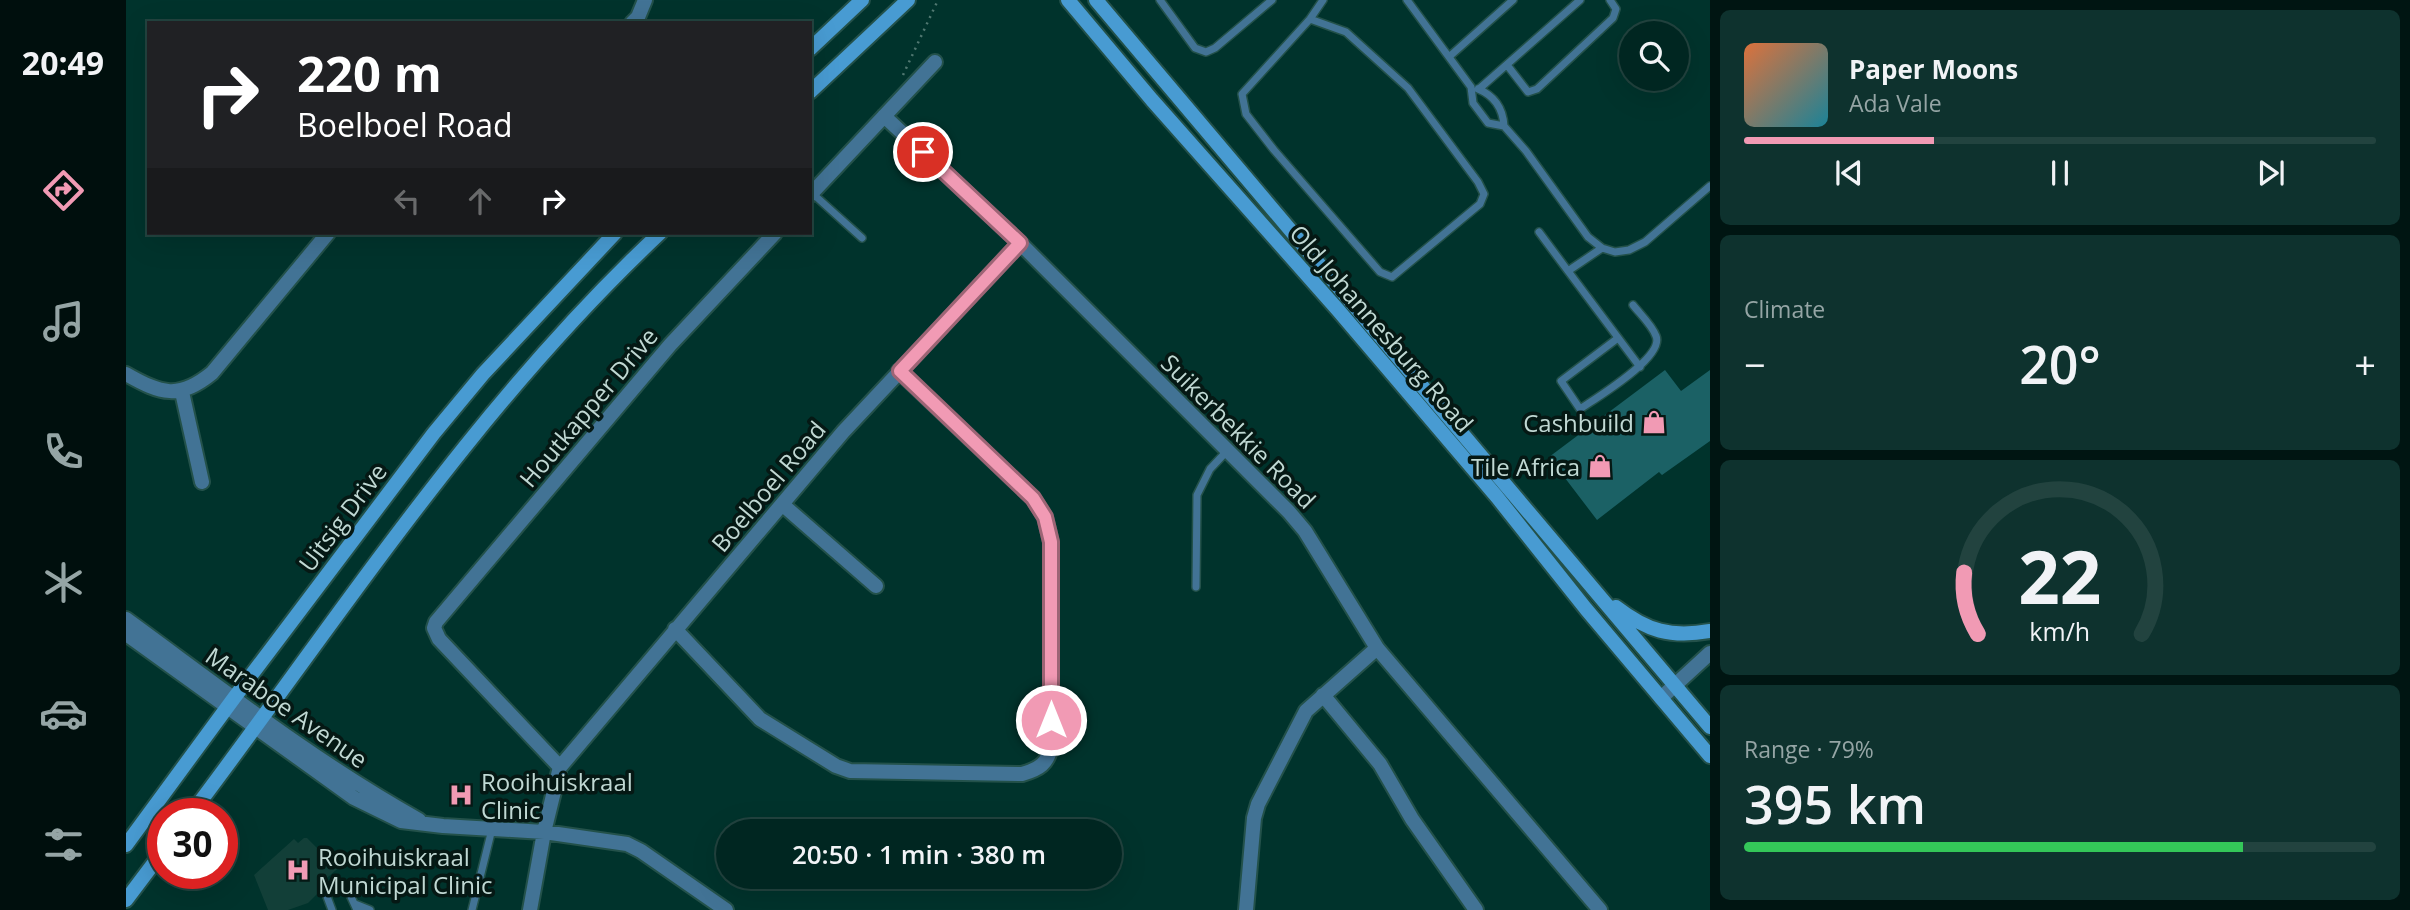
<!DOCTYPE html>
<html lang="en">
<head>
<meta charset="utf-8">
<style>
  :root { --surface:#002621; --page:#0e322e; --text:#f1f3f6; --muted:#95a5a5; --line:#22433f; --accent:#f19ab4 }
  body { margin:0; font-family:"Open Sans",sans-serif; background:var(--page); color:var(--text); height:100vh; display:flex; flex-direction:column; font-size:26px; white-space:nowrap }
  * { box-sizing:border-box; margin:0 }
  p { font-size:23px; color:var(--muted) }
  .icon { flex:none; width:38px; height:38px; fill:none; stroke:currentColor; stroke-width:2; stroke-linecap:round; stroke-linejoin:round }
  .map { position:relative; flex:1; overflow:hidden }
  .sheet { display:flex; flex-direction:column; gap:10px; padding:10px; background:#001512; width:700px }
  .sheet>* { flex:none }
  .guide { position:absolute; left:21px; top:21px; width:665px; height:214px; border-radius:0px; box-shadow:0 7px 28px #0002,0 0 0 2px var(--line); background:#202124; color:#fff; overflow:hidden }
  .controls { position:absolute; left:1493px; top:21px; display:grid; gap:14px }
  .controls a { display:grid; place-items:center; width:70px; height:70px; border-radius:50%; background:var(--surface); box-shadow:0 7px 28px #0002,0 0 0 2px var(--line); font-size:35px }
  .speed { position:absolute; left:21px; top:798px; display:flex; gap:14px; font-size:35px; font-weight:700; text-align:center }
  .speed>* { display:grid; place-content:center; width:91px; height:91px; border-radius:50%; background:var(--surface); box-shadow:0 7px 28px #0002,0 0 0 2px var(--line); line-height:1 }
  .speed .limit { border:10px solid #d22; background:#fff; color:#111 }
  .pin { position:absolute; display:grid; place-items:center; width:60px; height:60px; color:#fff; margin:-30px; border:4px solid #fff; border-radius:50%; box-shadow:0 2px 7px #0007 }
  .me { position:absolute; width:77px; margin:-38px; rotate:0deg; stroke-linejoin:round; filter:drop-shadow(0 0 5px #0008) }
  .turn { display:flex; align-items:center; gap:24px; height:147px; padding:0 35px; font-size:32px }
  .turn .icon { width:91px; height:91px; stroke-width:2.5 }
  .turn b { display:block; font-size:49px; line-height:60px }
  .lanes { display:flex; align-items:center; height:66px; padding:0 35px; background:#0003; justify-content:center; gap:35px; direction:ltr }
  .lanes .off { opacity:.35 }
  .big { font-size:52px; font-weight:600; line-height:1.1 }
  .sheet .tile { flex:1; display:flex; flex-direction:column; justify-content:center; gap:10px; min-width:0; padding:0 24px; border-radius:10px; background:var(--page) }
  .sheet .dial { align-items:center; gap:0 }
  .dial svg { height:182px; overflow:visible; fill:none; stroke:var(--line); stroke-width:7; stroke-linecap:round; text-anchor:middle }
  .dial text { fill:var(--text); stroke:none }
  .song { display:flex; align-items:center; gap:21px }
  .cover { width:84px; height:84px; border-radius:10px; background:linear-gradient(135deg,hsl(20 70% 55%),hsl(190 70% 35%)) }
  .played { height:7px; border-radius:4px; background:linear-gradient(90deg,var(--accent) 30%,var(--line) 30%) }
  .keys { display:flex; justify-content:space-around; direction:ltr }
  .heat { display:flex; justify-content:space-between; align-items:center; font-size:38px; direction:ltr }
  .charge { height:10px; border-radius:5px; background:linear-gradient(90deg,#34c759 79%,var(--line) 0) }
  .trip { position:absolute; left:590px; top:819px; width:406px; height:70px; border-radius:35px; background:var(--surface); box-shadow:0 7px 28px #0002,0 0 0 2px var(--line); font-weight:600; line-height:70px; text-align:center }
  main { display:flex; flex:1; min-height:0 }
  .tab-bar { display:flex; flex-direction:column; width:126px; justify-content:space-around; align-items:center; background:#000f0d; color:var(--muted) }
  .tab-bar .icon { width:49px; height:49px }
  .tab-bar .selected { color:var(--accent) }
  .tab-bar b { font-size:32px; color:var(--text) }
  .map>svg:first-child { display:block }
  .built { fill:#123f38 }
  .building { fill:#1b6165 }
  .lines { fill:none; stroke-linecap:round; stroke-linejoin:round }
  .lane-casing { stroke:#23514a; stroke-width:10 }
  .street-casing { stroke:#23514a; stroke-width:18 }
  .secondary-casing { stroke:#23514a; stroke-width:18 }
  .path { stroke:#507871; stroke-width:2.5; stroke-dasharray:2 5; stroke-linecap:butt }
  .lane { stroke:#427395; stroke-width:7 }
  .street { stroke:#427395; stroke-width:14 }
  .secondary { stroke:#489bd2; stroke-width:14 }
  .route-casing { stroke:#9d6475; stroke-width:18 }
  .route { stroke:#f19ab4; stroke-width:12 }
  .labels { text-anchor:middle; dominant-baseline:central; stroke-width:7; stroke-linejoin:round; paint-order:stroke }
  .street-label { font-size:24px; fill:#c0d8d3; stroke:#051814 }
  .poi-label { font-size:24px; fill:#c0d8d3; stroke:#051814; text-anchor:end }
</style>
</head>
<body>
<main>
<nav class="tab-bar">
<b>20:49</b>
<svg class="icon selected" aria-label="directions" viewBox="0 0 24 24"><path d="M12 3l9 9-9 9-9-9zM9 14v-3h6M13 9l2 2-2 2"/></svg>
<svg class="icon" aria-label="music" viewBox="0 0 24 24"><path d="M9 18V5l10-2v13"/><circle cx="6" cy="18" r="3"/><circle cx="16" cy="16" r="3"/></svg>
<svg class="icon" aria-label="phone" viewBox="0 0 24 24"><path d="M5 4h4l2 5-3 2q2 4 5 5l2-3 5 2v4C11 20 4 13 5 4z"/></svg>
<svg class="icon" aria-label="climate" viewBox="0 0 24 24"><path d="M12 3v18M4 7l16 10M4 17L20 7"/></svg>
<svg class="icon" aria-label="car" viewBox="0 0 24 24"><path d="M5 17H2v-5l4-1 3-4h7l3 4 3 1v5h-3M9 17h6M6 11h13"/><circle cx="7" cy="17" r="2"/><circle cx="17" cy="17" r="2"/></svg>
<svg class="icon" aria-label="filters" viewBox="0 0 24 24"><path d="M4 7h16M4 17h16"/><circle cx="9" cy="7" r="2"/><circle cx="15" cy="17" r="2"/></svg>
</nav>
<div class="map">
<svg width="1584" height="910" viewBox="0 0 1584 910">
  <rect width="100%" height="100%" fill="#00332c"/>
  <path class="built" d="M178,838H181L191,848L205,852L217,864L195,883L193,892L182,903L162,910H142L128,875L168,839L172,843Z"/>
  <path class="building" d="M1539,370L1555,391L1584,370V441L1536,475L1533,472L1471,520L1423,457Z"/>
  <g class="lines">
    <g class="lane-casing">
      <path id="lane" d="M1034,0L1069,48L1080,52L1089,48L1146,0
        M1281,0L1345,87L1347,103L1362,123L1378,126L1400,151L1462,237L1476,248L1489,252L1503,250L1519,242L1584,186
        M1184,19L1220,32L1282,88L1352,182L1358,194L1354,204L1266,277L1254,272L1148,150L1120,114L1116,94L1184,19L1197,0
        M1324,56L1387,0
        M1381,65L1402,92L1411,89L1487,18L1490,9L1484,0
        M1352,89C1369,96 1377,109 1378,126
        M1353,89L1454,0
        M686,193L736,238
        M1413,232L1442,271
        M1476,248L1442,271L1514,367
        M1492,338L1435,381L1454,409C1470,398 1539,357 1530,336C1526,325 1514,314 1507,305
        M1070,587L1071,495L1084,469L1101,451
        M229,904L244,910
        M206,910L200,894L201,889L214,883L220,886L231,910
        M346,910L366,829"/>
    </g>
    <g class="street-casing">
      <path id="street" d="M506,23L512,17L519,0
        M758,116L894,243L1163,512L1179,531L1251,648L1474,910
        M684,195L809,62
        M0,374C35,394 53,400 86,373L202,233
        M56,392L76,482
        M657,505L750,586
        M0,619C96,689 189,762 293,820
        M549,629L634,719L710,766L724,771L896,774C913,769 922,764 925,746V542L919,517L907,498L773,371
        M0,634L228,798L275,821L317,826L418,832L501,844L515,851L600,910
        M1197,695L1254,764L1286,819L1350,910
        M1535,698L1584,653
        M434,767L717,432L894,243
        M404,910L418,832L434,767L313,639L308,628L310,622L544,345L649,233
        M1120,910L1128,818L1132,804L1180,711L1251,648"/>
    </g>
    <g class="secondary-casing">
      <path id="secondary" d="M942,0L1026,100L1212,310L1371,497L1460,609L1584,756
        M970,0L1584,727
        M684,49L736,0
        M684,92L782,0
        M1490,607C1521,631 1545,638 1584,631
        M65,814C215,615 351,404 534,233
        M0,845L108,698L308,433L357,374L489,233
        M0,900L37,851"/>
    </g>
    <path class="path" d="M777,75L812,0"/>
    <use href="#lane" class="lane"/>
    <use href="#street" class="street"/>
    <use href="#secondary" class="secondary"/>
  </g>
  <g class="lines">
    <g class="route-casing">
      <path id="route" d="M797,152L894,243L774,371L907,498L919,517L925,542V720"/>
    </g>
    <use href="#route" class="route"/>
  </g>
  <defs>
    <g id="shop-bare" transform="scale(1.89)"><path d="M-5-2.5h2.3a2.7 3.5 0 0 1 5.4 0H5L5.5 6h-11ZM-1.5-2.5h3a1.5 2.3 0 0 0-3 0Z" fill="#f19ab4" stroke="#051814" stroke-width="2.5" paint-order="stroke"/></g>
    <g id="hospital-bare" transform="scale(1.89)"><path d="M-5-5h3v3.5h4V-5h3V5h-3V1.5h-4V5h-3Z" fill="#f19ab4" stroke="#051814" stroke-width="2.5" paint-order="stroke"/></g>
  </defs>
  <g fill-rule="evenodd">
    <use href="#shop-bare" x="1528" y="422"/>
    <use href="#shop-bare" x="1474" y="466"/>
    <use href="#hospital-bare" x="335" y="795"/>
    <use href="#hospital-bare" x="172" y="870"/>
  </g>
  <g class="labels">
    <g class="street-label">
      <text transform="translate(1256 328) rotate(49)">Old Johannesburg Road</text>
      <text transform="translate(462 407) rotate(-50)">Houtkapper Drive</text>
      <text transform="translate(1113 431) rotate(45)">Suikerbekkie Road</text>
      <text transform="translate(642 486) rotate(-50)">Boelboel Road</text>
      <text transform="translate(216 517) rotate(-53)">Uitsig Drive</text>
      <text transform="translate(161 707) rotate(35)">Maraboe Avenue</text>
    </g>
    <g class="poi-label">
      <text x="1508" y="422">Cashbuild</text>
      <text x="1454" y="466">Tile Africa</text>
      <text x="355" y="781" text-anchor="start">Rooihuiskraal<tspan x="355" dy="28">Clinic</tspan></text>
      <text x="192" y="856" text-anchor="start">Rooihuiskraal<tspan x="192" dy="28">Municipal Clinic</tspan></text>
    </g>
  </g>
</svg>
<div class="controls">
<a><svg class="icon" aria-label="search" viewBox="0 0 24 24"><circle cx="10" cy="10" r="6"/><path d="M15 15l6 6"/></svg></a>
</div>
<div class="speed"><div class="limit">30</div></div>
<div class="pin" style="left:797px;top:152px;background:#d93025"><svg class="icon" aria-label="arrive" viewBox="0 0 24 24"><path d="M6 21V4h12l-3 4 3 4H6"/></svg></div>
<svg class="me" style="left:925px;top:720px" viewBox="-20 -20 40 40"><circle r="17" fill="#f19ab4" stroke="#fff" stroke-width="3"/><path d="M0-11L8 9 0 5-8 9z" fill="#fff"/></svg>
<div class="trip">20:50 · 1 min · 380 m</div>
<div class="guide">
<div class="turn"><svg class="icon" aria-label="right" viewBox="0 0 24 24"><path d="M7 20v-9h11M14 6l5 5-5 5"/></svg><div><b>220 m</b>Boelboel Road</div></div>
<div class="lanes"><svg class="icon off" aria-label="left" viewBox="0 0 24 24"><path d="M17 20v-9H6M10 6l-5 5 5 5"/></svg><svg class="icon off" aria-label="ahead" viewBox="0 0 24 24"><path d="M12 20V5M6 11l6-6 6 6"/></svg><svg class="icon" aria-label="right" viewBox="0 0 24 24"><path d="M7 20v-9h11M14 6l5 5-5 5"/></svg></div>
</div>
</div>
<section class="sheet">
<div class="tile">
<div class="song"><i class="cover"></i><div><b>Paper Moons</b><p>Ada Vale</p></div></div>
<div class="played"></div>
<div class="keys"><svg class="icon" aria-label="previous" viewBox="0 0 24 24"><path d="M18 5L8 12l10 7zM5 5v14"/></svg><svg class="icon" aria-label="pause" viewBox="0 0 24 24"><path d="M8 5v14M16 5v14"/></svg><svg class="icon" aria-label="next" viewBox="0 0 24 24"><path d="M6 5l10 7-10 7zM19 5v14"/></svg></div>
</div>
<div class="tile"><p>Climate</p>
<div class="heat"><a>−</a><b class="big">20°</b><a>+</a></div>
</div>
<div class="tile dial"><svg viewBox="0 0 100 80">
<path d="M14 69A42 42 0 1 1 86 69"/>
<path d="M14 69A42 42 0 0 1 8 42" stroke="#f19ab4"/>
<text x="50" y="56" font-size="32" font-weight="700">22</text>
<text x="50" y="72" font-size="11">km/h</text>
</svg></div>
<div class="tile"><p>Range · 79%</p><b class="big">395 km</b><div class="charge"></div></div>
</section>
</main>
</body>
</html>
